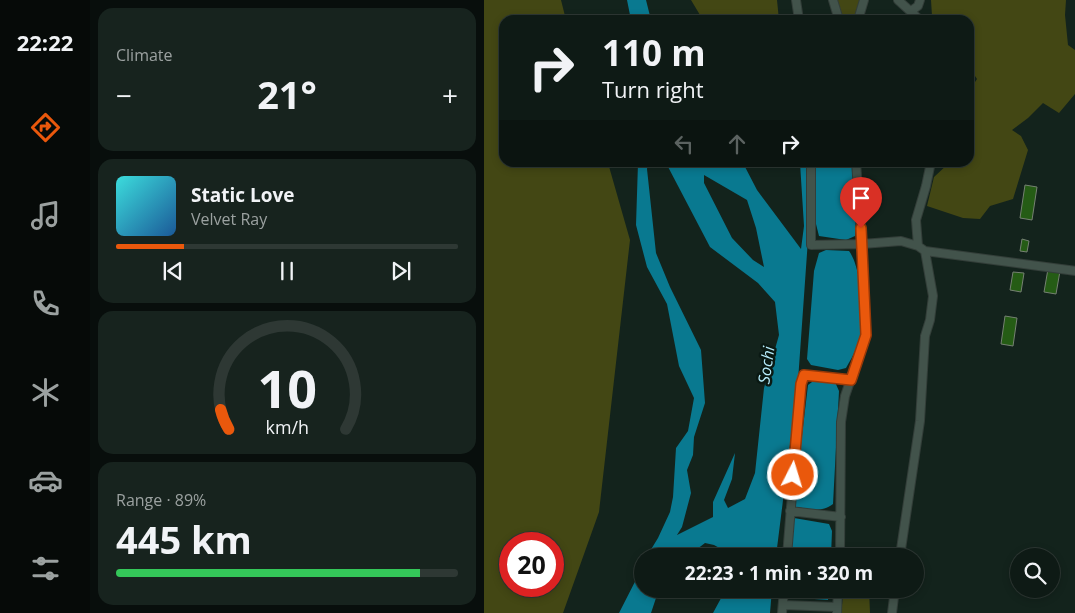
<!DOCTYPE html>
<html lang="en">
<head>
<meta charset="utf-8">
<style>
  :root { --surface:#0e1a15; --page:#17231e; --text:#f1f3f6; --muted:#9ba1a0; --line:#2e3834; --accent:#ea580c }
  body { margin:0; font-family:"Open Sans",sans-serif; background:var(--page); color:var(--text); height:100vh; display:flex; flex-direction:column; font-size:19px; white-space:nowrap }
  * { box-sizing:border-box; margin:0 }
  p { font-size:16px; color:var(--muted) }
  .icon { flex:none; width:28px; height:28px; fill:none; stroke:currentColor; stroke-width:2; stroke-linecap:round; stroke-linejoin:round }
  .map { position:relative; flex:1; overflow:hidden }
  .details { display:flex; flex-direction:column; gap:8px; padding:8px; background:#080e0c; width:394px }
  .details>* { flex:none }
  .banner { position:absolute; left:15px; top:15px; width:475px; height:152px; border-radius:15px; box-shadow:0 2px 8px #0003,0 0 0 1px var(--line); background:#0e1a15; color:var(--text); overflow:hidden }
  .tools { position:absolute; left:526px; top:548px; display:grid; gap:10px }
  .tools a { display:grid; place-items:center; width:50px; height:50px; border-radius:50%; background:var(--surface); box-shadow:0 2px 8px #0003,0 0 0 1px var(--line); font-size:25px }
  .speed { position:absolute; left:15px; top:532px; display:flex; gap:10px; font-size:25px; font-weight:700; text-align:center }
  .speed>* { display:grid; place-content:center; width:65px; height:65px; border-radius:50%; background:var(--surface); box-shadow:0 2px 8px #0003,0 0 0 1px var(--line); line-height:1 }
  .speed .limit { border:8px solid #d22; background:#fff; color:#111 }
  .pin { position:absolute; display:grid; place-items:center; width:42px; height:42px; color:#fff; margin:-51px -21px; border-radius:50% 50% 50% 0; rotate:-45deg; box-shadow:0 0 5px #0007 }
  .pin .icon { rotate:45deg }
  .me { position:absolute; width:55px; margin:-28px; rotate:5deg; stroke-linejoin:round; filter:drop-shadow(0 0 4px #0008) }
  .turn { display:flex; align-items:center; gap:18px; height:105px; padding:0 20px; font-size:22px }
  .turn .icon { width:65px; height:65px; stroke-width:2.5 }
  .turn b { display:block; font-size:35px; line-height:42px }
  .lanes { display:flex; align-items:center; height:48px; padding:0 20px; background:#0003; justify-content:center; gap:25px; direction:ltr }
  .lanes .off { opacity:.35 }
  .big { font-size:38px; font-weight:700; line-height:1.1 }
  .details .card { flex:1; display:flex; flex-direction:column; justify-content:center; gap:8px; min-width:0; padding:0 18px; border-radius:15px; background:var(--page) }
  .details .dial { align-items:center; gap:0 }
  .dial svg { height:130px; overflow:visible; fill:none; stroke:var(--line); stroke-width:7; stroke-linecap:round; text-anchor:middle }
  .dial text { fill:var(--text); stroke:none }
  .song { display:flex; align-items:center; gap:15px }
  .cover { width:60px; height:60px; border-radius:8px; background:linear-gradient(135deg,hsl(180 70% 55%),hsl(210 70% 35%)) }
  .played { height:5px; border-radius:2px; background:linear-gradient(90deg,var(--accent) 20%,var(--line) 20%) }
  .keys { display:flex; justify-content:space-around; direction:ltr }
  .heat { display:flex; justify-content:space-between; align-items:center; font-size:28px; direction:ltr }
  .charge { height:8px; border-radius:4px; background:linear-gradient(90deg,#34c759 89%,var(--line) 0) }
  .trip { position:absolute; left:150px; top:548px; width:290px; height:50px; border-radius:25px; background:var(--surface); box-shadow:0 2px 8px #0003,0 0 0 1px var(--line); font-weight:700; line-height:50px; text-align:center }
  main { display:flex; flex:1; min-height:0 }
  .tabs { display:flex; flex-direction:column; width:90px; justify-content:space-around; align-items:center; background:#060a08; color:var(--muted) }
  .tabs .icon { width:35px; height:35px }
  .tabs .selected { color:var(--accent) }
  .tabs b { font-size:22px; color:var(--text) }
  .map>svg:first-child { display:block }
  .green { fill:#434714; fill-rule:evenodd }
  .water { fill:#097990; fill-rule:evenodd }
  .building { fill:#255c15; stroke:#758172 }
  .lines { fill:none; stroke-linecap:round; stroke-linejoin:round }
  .minor-casing { stroke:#333e39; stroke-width:10 }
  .minor { stroke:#42534b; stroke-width:8 }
  .route-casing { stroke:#983908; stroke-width:12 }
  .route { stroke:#ea580c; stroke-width:9 }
  .labels { text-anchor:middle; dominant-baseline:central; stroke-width:5; stroke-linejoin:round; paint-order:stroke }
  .water-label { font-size:16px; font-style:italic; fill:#b7edfc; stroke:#0a1913 }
</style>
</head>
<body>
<main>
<nav class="tabs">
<b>22:22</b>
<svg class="icon selected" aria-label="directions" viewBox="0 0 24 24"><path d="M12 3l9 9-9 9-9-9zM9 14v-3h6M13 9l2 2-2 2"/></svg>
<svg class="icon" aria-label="music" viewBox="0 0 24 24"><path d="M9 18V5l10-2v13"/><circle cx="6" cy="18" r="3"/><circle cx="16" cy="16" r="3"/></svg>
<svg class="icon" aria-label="phone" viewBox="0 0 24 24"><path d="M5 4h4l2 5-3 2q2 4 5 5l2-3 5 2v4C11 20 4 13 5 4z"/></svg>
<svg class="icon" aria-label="climate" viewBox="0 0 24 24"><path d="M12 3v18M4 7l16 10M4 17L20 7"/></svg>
<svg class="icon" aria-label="car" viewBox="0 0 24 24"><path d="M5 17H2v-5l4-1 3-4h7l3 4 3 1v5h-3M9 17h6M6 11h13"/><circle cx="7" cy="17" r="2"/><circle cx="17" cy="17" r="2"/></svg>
<svg class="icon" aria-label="filters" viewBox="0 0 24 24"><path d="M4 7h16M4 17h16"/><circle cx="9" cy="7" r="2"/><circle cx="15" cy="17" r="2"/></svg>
</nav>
<section class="details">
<div class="card"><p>Climate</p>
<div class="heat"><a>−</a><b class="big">21°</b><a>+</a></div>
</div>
<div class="card">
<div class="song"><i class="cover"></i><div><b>Static Love</b><p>Velvet Ray</p></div></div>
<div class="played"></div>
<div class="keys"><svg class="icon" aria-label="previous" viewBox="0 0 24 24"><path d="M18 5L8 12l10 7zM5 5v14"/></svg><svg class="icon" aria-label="pause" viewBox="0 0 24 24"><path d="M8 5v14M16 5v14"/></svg><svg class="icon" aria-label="next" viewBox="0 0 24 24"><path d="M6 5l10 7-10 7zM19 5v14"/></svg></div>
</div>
<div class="card dial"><svg viewBox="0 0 100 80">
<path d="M14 69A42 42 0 1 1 86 69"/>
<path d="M14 69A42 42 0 0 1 9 57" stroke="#ea580c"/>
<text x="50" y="56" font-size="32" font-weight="700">10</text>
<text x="50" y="72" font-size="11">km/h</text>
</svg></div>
<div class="card"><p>Range · 89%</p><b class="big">445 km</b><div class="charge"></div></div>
</section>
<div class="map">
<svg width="592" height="613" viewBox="0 0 592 613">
  <rect width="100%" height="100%" fill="#13231c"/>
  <path class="green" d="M0,0H77L82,20H20V162L124,163L146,240L115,512L79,613H0ZM26,544H69V586H26Z
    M207,0H293L295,20H219Z
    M352,0H378L372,20H358Z
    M447,0H582L581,15L584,45L591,50V94L575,113L559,103L544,118L528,130L537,136L544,150L529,199L506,206L496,219L479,218L443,206L450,177L465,163L485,162V91L493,79L485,67L488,37L485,36V20H452L448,16Z
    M360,589H385L386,613H357Z"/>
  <path class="water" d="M143,0H162L167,20H147Z
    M154,163H164L163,169L172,253L186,287L217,350L221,403L210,437L209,455L203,470L207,493L198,527L193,535L229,517V502L251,453L248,479L240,500L244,508L261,499L271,473L280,388L295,335L291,302L274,283L226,247L182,163H259L273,190L317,249L320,226L316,163H322L326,211L314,381L292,556H250L230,545L221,543L204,556H163L174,538L186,512L189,497L192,448L204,431L210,398L195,366L183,304L163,267L152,225ZM220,175L263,200L272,228L280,267L269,260L248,238L220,183Z
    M332,163H368L372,218L371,236L362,240L335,236L332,224Z
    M342,250L365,251C377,267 380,311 377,331C375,345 369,356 362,368L354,370L327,365L323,359L330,271L335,253Z
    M343,379L351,382L355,391L349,504C337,513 325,509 312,507L310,503L324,385L328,382Z
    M310,518L345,524L348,531L347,556H307Z
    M159,566V589H175L167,613H135Z
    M242,589H288L286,613H229Z
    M304,589H345L344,600L303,597Z"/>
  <path class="building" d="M541,185L553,187L548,220L536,218Z
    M538,239L545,241L543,252L536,251Z
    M564,269L576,271L572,294L560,292Z
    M529,272L540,273L537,292L526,290Z
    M521,316L533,318L529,346L517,344Z"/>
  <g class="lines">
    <g class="minor-casing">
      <path id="minor" d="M312,0L315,20
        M349,0L355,20
        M414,0L436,20
        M427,11L434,6L436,0
        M374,20L380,0
        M327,162V245L378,244L382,335L361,396L357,422L356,556
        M372,162L378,244L417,241L434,246
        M447,162L442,186L432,220L434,246L441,251L592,271
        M306,511L357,517
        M303,556L317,384L320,375L367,380
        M416,556L436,421L441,336L446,320L449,296L441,251
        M299,605L353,607
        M298,613L300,589
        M353,613L354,589
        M408,613L411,589"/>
    </g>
    <use href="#minor" class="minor"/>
  </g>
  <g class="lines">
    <g class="route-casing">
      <path id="route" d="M309,475L317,384L320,375L367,380L382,335L377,228"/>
    </g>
    <use href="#route" class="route"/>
  </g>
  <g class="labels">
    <g class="water-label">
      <text transform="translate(282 365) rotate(-82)">Sochi</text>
    </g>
  </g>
</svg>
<div class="tools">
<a><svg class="icon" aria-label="search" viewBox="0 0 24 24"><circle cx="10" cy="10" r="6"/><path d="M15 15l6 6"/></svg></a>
</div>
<div class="speed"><div class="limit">20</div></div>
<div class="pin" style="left:377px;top:228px;background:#d93025"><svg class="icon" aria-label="arrive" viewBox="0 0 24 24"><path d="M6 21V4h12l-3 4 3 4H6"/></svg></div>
<svg class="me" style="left:309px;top:475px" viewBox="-20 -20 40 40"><circle r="17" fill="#ea580c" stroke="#fff" stroke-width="3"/><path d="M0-11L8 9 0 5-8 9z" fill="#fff"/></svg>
<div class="trip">22:23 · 1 min · 320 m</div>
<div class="banner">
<div class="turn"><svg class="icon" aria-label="right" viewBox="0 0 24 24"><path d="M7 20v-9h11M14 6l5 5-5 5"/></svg><div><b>110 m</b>Turn right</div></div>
<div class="lanes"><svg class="icon off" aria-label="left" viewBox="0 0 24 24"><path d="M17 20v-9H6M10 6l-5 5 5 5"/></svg><svg class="icon off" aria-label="ahead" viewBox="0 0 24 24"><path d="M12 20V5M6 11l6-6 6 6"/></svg><svg class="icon" aria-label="right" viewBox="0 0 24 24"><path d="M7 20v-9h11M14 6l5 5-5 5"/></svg></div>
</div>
</div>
</main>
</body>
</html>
